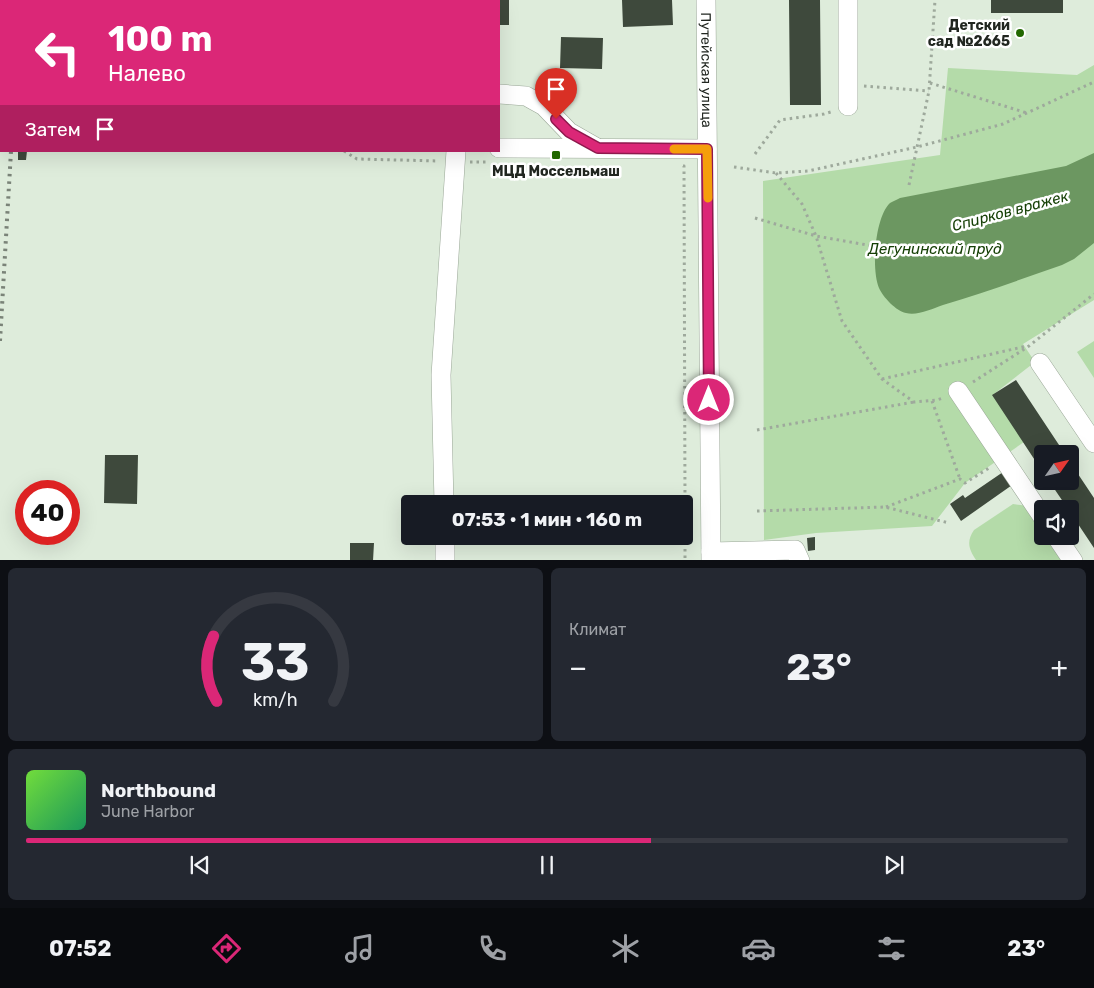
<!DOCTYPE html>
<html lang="ru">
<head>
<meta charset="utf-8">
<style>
  :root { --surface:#171b24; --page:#242831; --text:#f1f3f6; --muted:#9ea1a6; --line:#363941; --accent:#db2777 }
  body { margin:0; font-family:Rubik,sans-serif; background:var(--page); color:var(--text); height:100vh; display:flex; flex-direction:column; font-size:19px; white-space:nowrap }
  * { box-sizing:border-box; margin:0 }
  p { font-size:16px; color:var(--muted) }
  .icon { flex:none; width:28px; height:28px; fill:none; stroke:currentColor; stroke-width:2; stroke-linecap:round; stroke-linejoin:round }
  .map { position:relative; height:560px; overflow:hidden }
  .details { display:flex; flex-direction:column; gap:8px; padding:8px; background:#0d0f14; flex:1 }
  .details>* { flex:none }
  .banner { position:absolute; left:0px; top:0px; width:500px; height:152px; box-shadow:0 5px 20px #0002; background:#db2777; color:#fff; overflow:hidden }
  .needle { width:32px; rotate:56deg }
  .fabs { position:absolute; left:1034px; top:445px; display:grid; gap:10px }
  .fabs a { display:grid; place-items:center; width:45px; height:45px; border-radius:5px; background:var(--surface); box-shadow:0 5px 20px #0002; font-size:25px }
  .speed { position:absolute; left:15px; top:480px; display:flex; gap:10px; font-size:25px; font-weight:700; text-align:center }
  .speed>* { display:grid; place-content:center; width:65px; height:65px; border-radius:50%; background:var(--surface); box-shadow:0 5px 20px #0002; line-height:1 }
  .speed .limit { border:8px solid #d22; background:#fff; color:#111 }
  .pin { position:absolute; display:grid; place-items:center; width:42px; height:42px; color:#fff; margin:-51px -21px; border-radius:50% 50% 50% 0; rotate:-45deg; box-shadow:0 0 5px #0007 }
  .pin .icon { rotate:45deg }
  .me { position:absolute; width:55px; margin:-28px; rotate:0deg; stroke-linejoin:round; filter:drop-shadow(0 0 4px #0008) }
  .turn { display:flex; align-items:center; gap:18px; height:105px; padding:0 25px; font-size:22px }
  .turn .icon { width:65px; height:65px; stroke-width:2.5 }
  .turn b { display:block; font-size:35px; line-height:42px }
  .then { display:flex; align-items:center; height:48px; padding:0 25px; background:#0003; gap:10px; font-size:19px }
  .big { font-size:38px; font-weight:700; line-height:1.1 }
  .details .tile { flex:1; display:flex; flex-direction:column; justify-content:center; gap:8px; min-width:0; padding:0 18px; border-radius:8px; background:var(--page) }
  .details .dial { align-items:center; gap:0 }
  .dial svg { height:130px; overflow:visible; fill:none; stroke:var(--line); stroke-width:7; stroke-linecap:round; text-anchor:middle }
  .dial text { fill:var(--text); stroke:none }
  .song { display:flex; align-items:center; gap:15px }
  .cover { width:60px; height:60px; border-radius:8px; background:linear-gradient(135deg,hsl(100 70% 55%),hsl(150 70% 35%)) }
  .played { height:5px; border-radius:2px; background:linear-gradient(90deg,var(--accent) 60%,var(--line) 60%) }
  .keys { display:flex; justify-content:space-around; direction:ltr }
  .heat { display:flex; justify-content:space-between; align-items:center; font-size:28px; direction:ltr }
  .details .tiles { flex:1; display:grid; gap:8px; grid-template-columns:1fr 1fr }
  .tile:last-child { grid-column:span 2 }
  .trip { position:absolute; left:401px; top:495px; width:292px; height:50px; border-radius:5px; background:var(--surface); box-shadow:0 5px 20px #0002; font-weight:700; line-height:50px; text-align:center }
  .dock { display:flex; height:80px; justify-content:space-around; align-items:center; background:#090b0e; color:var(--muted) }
  .dock .icon { width:35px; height:35px }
  .dock .on { color:var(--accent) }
  .dock b { font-size:22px; color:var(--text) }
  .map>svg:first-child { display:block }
  .green { fill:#b4dba9 }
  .water { fill:#6c9761 }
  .building { fill:#3e493c }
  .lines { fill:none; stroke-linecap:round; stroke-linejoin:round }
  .minor-casing { stroke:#9aa797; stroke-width:20 }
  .path { stroke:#9ea99c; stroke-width:3; stroke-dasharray:2.5 4; stroke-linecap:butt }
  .minor { stroke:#fff; stroke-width:19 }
  .rail { stroke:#7a8378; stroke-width:4; stroke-dasharray:2.5 5; stroke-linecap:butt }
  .route-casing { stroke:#8e194d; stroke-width:12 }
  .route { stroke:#db2777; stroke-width:9 }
  .slow { stroke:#f59e0b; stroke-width:9 }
  .poi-dot { fill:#226800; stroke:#fff; stroke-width:2 }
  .labels { text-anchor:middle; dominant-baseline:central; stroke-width:5; stroke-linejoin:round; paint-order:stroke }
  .poi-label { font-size:14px; font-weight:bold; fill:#212620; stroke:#fff; text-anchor:end }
  .street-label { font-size:14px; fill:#212620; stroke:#fff }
  .water-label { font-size:15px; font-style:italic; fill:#164006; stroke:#fff }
</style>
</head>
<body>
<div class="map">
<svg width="1094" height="561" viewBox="0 0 1094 561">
  <rect width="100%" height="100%" fill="#deecdb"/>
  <path class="green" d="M1094,65V300L1023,344L1035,362L994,394L1024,442L965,483L932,526L816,533L764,540L763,181L940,155L948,68L1077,75Z
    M1094,341V378L1077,352Z
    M1013,504L1029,506L1042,523V536H1052L1068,560H976C969,549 966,542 974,530Z"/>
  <path class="water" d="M1094,153V243L1074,259L1062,265C1022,279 983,293 943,305C932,309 917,316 906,313C896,311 883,297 879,288C871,269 875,217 890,203C893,201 897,200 900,198L1066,166Z"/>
  <path class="building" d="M499,0H509V25H499Z
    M622,0H672L673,25L623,27Z
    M789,0H820L821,105H790Z
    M991,0H1063V13H991Z
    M561,37L603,38L602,69L560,68Z
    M18,151H27L26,160H18Z
    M1016,380L1065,454H1042V471L992,395Z
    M105,455H138L137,504L104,503Z
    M1070,462L1094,498V548L1070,512V509H1068L1049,481H1070Z
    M1006,470L1015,483L961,521L950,504L963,495L965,498Z
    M815,537V550L808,551L807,538Z
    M350,543H374L373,561H350Z"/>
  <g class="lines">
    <g class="minor-casing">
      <g id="minor">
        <path d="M475,0V1"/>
        <path id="s1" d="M706,0L711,561"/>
        <path d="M848,0V106"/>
        <path d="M499,94L526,96L544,106L569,132L597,148"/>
        <path d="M499,148L707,149"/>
        <path d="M1040,363L1094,443"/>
        <path d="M958,391L1042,516"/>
        <path d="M444,504L441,375L456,151"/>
        <path d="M445,536V561"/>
        <path d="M1056,536L1073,561"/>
        <path d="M711,552L795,550L800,561"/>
      </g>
    </g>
    <path class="path" d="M930,83L1027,113
      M864,86L929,91
      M0,87H1
      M344,151L357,159L439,161
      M23,152V151
      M755,154L780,120L824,114L834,111
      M470,162H489
      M683,166H684L685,504
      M734,167L776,173L808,171L917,147L1003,124L1094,82
      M776,173L802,204L816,236L842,321L882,379L914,402L937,400L943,398
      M909,185L929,91L935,0
      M755,218L816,236L873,246
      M882,379L1027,346
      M973,382L1029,346L1094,294
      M932,401L960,479
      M757,430L914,402
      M886,507L960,479L965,483L989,468
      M757,511L885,507L949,523
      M685,536V561"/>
    <use href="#minor" class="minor"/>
    <path class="rail" d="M4,1V0
      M20,1L21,0
      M0,76L1,52
      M0,341L11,151"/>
  </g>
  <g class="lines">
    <g class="route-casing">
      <path id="route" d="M556,119L569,132L598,148L707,149L709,400"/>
    </g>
    <use href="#route" class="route"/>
    <path class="slow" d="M674,149H707L708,198"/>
  </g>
  <g class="poi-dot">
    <circle cx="1020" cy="33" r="5"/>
    <rect x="551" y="150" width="10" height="10" rx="2.5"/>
  </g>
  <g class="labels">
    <g class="poi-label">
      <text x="1010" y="25">Детский<tspan x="1010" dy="16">сад №2665</tspan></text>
      <text x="556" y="171" text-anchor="middle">МЦД Моссельмаш</text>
    </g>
    <g class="street-label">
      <text stroke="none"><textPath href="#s1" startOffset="70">Путейская улица</textPath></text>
    </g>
    <g class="water-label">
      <text transform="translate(1010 211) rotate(-15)">Спирков вражек</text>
      <text x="935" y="249">Дегунинский пруд</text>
    </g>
  </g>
</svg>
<div class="fabs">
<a><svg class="needle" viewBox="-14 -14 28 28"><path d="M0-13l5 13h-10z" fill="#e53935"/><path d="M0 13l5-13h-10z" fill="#9ea1a6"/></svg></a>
<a><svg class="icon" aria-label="sound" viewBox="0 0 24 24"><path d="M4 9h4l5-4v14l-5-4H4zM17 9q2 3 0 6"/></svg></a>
</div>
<div class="speed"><div class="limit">40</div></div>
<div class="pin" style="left:556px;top:119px;background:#d93025"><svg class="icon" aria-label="arrive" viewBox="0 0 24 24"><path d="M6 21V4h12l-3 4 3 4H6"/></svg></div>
<svg class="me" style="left:709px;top:400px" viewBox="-20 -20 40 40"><circle r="17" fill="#db2777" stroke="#fff" stroke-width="3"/><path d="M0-11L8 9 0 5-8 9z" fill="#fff"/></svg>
<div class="trip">07:53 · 1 мин · 160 m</div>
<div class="banner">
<div class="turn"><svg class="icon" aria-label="left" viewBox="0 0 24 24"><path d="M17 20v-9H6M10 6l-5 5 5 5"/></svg><div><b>100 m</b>Налево</div></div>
<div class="then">Затем<svg class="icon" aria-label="arrive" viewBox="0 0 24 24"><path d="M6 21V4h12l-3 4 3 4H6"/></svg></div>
</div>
</div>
<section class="details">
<div class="tiles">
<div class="tile dial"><svg viewBox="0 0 100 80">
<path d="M14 69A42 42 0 1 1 86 69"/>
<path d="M14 69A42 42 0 0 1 12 29" stroke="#db2777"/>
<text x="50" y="56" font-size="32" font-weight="700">33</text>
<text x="50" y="72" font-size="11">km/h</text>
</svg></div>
<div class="tile"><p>Климат</p>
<div class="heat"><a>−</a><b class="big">23°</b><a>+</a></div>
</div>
<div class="tile">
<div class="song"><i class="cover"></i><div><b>Northbound</b><p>June Harbor</p></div></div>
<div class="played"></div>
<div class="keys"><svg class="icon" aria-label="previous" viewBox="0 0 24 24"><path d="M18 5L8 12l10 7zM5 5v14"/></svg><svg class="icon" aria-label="pause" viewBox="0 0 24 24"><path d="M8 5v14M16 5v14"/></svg><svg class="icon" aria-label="next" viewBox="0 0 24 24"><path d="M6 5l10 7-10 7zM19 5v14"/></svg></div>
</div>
</div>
</section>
<nav class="dock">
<b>07:52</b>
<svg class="icon on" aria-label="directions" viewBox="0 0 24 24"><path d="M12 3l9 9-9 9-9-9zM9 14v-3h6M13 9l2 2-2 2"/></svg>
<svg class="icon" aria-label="music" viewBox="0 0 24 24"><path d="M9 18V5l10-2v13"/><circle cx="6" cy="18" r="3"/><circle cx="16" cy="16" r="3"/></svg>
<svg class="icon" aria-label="phone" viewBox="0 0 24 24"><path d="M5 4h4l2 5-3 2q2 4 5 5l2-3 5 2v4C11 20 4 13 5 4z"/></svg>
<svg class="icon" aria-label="climate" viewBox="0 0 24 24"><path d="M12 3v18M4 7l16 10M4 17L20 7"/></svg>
<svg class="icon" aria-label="car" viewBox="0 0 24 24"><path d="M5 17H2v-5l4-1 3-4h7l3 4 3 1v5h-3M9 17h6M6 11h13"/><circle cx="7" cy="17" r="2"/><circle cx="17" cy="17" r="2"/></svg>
<svg class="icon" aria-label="filters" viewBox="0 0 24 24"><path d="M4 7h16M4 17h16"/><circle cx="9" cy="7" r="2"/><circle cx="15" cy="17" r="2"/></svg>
<b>23°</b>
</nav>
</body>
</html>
